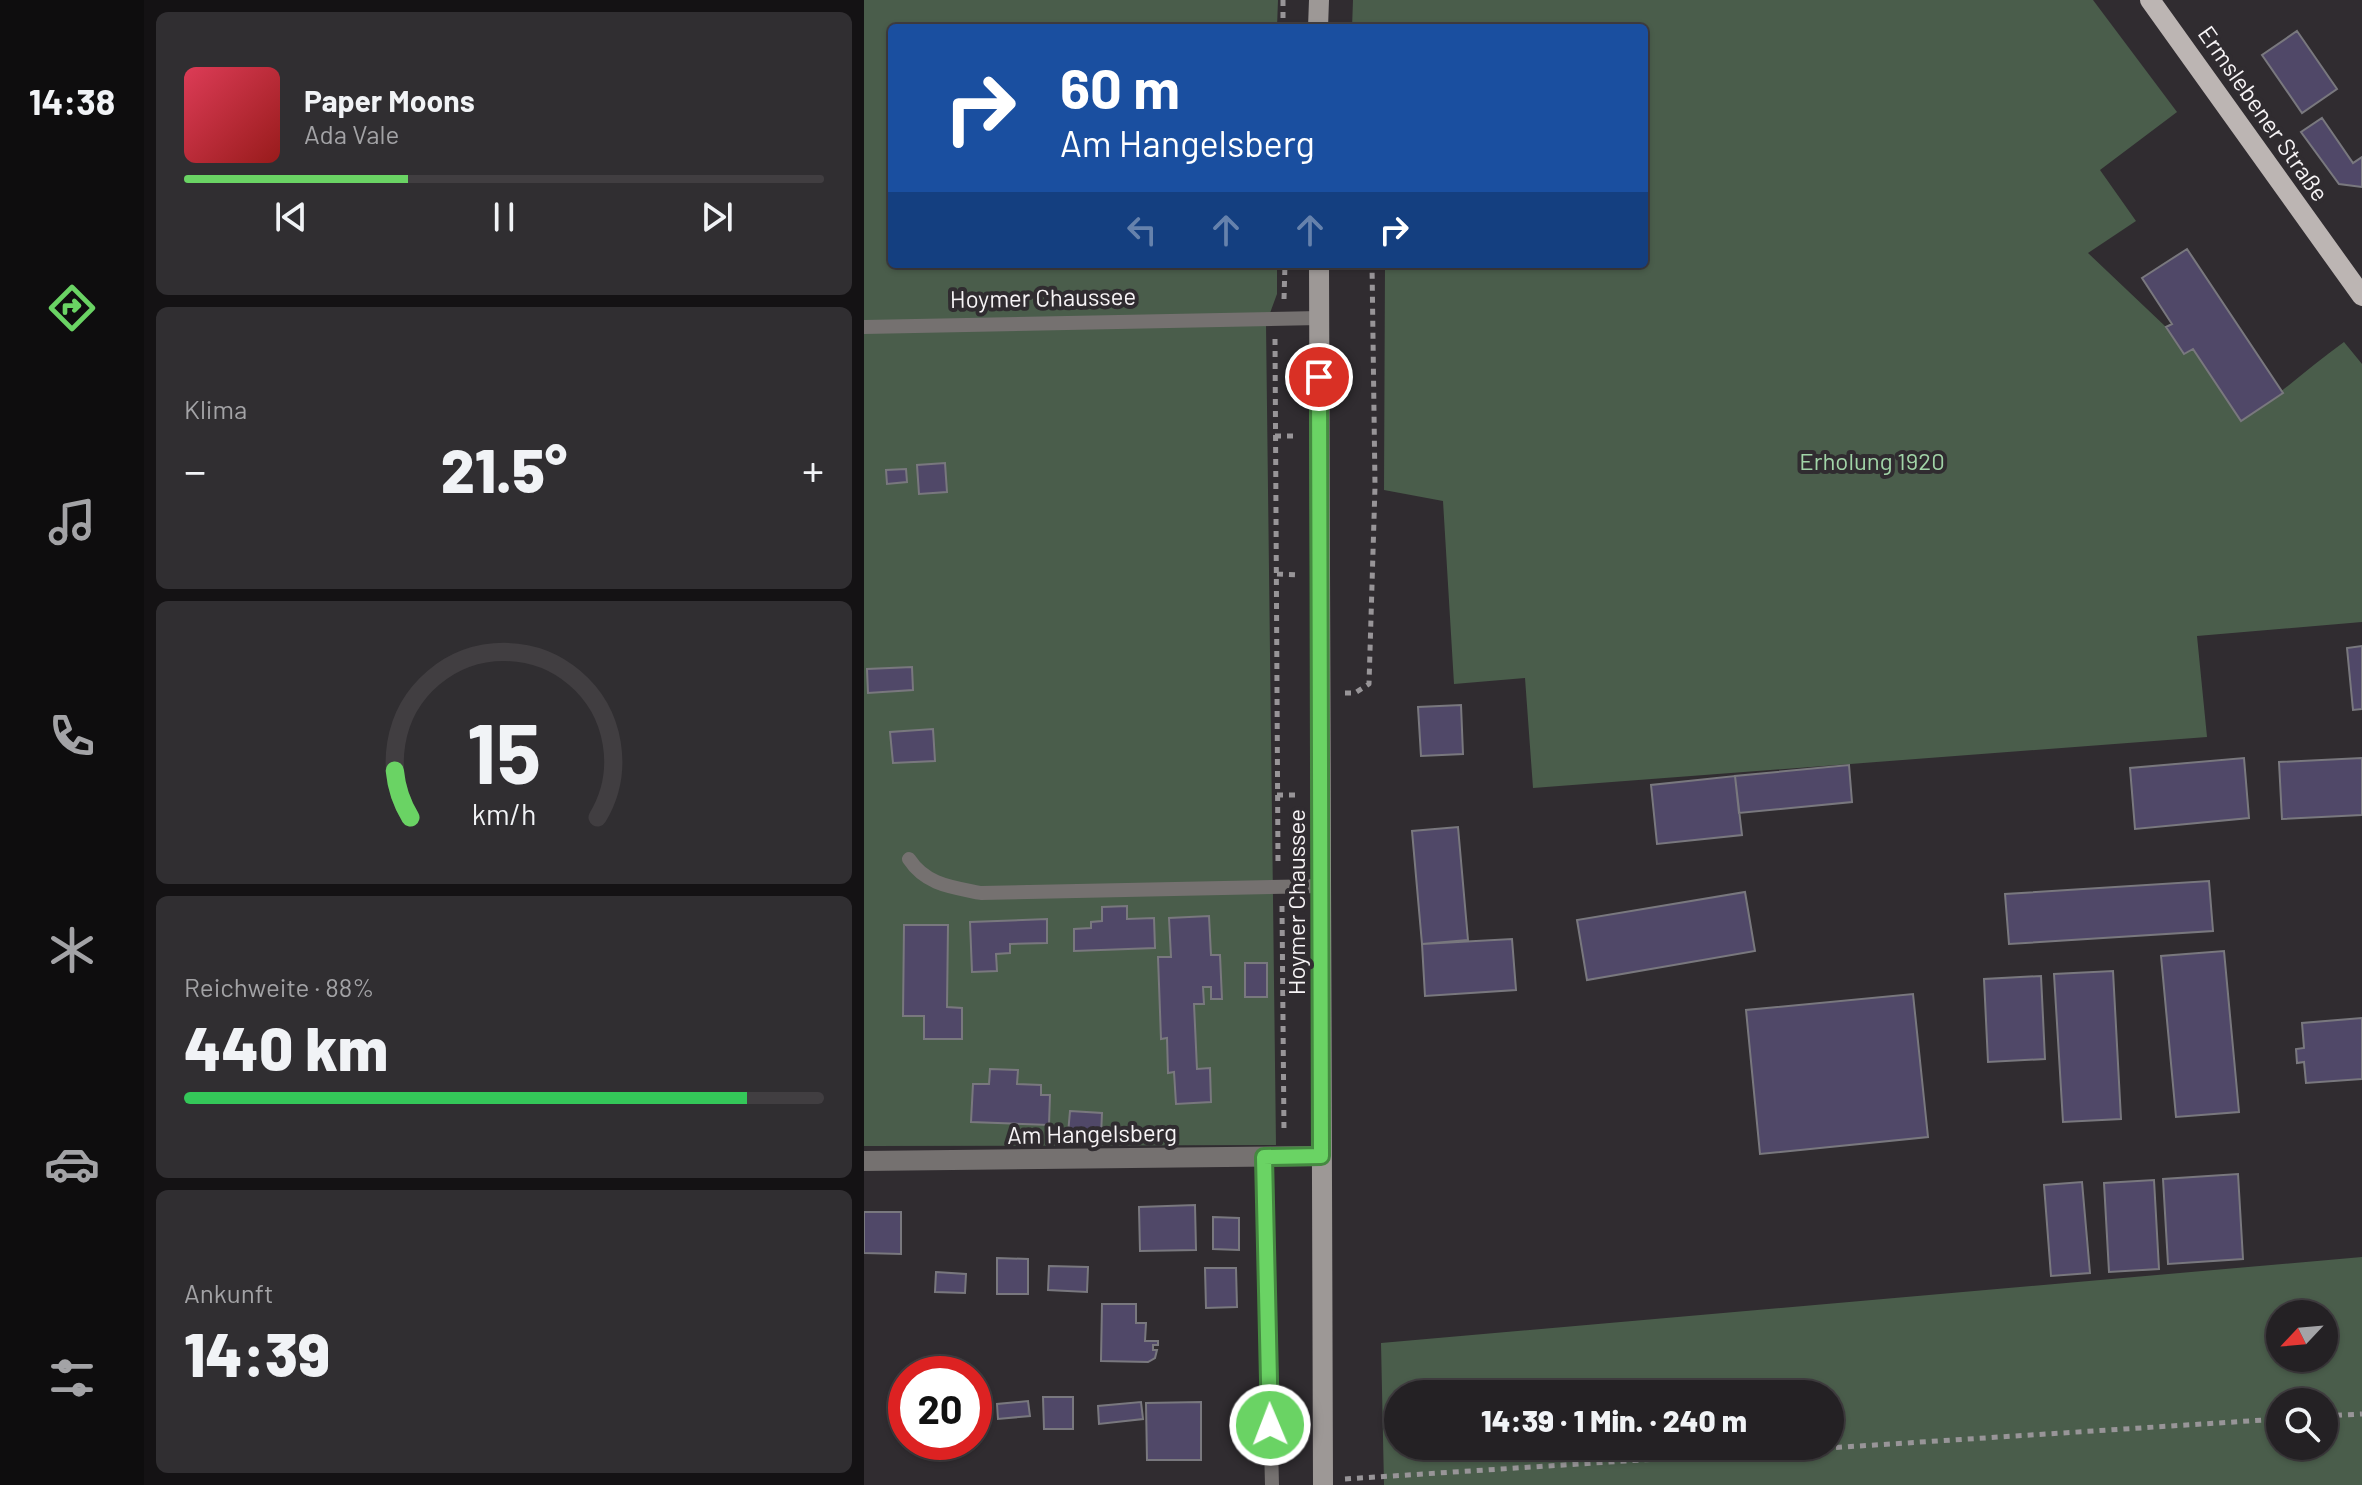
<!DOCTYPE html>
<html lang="de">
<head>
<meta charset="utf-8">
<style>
  :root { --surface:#242124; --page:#302e31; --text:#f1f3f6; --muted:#a3a3a6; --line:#413e41; --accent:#6ad364 }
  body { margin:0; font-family:Barlow,sans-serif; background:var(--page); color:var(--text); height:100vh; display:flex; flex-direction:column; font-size:30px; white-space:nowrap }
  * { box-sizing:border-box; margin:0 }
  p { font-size:26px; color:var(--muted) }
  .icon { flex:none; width:44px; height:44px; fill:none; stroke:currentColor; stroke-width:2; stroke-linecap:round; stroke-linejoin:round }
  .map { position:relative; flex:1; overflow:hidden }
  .side { display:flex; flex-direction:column; gap:12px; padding:12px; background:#141214; width:720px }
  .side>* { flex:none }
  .top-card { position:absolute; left:24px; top:24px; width:760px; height:244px; border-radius:8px; box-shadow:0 2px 6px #0004,0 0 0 2px var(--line); background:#1a4fa0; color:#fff; overflow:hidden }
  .needle { width:52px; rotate:244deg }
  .buttons { position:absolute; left:1402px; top:1300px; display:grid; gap:16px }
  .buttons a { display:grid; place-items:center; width:72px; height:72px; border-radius:50%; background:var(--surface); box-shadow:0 2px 6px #0004,0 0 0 2px var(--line); font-size:40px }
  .speed { position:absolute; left:24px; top:1356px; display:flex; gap:16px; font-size:40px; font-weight:700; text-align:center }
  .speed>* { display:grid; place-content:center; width:104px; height:104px; border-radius:50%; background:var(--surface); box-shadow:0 2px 6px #0004,0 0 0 2px var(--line); line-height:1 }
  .speed .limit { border:12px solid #d22; background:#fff; color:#111 }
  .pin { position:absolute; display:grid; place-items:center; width:68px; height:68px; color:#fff; margin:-34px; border:4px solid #fff; border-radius:50%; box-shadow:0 2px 8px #0007 }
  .me { position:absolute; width:88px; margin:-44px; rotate:359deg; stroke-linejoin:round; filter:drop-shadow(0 0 6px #0008) }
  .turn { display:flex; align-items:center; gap:28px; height:168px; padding:0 40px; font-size:36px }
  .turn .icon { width:104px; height:104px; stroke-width:2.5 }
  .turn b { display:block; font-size:56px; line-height:68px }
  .lanes { display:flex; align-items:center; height:76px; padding:0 40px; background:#0003; justify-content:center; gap:40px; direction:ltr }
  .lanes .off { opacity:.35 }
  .big { font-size:60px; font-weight:800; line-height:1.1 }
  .side .widget { flex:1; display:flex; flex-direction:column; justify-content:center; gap:12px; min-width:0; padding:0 28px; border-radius:12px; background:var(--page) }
  .side .dial { align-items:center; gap:0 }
  .dial svg { height:208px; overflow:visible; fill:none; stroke:var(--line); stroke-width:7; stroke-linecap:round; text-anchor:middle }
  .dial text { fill:var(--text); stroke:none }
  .song { display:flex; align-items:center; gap:24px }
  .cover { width:96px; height:96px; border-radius:12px; background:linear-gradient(135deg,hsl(350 70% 55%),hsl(0 70% 35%)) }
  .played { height:8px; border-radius:4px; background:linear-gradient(90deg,var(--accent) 35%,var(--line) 35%) }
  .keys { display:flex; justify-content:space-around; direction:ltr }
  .heat { display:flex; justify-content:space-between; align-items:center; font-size:44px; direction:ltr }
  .charge { height:12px; border-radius:6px; background:linear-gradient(90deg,#34c759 88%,var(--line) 0) }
  .trip { position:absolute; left:520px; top:1380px; width:460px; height:80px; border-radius:40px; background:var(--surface); box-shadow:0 2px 6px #0004,0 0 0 2px var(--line); font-weight:800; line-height:80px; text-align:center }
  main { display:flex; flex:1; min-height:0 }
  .tabs { display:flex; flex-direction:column; width:144px; justify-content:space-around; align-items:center; background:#0e0d0e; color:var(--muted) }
  .tabs .icon { width:56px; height:56px }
  .tabs .on { color:var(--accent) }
  .tabs b { font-size:36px; color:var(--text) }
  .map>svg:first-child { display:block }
  .green { fill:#4a5d4b; fill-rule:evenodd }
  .building { fill:#504868; stroke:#79787e; stroke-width:2 }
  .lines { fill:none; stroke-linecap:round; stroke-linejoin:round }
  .path { stroke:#989598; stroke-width:5; stroke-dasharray:6 6; stroke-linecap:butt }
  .service { stroke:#757170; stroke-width:14 }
  .minor { stroke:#757170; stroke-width:20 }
  .secondary { stroke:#9d9896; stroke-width:20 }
  .primary { stroke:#bcb5b3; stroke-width:20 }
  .route-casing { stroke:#458941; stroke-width:20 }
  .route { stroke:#6ad364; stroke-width:14 }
  .labels { text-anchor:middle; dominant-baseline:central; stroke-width:8; stroke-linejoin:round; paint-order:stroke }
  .street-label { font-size:24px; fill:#f7f4f6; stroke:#302c30 }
  .park-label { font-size:24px; fill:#a1d4a7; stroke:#302c30 }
</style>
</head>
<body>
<main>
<nav class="tabs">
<b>14:38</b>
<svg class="icon on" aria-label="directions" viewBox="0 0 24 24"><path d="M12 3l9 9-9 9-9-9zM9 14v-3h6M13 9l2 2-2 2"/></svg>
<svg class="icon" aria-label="music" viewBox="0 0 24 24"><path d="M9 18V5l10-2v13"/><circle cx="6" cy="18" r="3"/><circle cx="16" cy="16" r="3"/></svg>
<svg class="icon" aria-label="phone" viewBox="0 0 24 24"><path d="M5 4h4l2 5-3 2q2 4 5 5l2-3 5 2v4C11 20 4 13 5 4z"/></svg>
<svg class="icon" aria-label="climate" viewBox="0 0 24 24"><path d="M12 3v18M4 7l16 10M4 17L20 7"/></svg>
<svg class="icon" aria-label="car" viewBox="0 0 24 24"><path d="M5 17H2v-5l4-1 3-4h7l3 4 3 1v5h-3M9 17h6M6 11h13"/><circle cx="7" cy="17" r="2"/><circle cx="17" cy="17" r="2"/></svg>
<svg class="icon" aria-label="filters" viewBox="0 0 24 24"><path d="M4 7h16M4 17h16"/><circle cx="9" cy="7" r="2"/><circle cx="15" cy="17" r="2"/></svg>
</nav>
<section class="side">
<div class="widget">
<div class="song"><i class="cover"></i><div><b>Paper Moons</b><p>Ada Vale</p></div></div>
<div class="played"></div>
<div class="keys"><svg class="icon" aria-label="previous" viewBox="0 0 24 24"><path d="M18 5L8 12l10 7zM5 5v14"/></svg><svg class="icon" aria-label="pause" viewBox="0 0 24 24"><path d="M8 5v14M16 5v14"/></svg><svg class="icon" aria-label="next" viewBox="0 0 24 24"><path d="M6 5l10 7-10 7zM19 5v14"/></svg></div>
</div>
<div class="widget"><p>Klima</p>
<div class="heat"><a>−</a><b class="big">21.5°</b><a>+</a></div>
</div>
<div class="widget dial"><svg viewBox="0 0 100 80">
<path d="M14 69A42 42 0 1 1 86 69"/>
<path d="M14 69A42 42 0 0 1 8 51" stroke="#6ad364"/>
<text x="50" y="56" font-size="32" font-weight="700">15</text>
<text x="50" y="72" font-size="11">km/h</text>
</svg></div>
<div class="widget"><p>Reichweite · 88%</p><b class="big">440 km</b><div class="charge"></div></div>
<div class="widget"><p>Ankunft</p><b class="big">14:39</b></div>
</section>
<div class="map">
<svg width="1498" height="1485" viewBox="0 0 1498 1485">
  <rect width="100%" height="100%" fill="#302c30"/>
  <path class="green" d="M0,0H414L413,28H28V264H413V294L402,324L412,1145L0,1146Z
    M489,0H1229L1313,112L1236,170L1272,221L1224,253L1302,327L1320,354L1329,349L1377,421C1414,396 1444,368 1480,342L1498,364V622L1333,636L1343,737L669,788L661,678L590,684L579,501L520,490L521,264H780V28H488Z
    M1498,1257V1485H520L517,1343ZM1416,1314H1460V1358H1416ZM534,1394H966V1446H534ZM1416,1402H1460V1446H1416Z"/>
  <path class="building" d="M1433,31L1473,89L1438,113L1398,55Z
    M1458,118L1489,163L1498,157V187L1475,184L1437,132Z
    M1323,249L1419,393L1377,421L1329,349L1320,354L1302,327L1308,324L1278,278Z
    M81,463L83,492L55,494L53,465Z
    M42,469L43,482L23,484L22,470Z
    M1498,646V709L1489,710L1483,648Z
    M48,667L49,690L4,693L3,669Z
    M597,705L599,754L557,756L554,707Z
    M69,729L71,761L29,763L26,732Z
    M1380,758L1385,818L1271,829L1266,768Z
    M1498,758V815L1418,819L1415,762Z
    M985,765L988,802L875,813L871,776Z
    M871,776L878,835L793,844L787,785Z
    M594,827L604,940L558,944L548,831Z
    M1345,881L1349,931L1145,944L1141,894Z
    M881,892L891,951L723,980L713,920Z
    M263,906V919L290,918L291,948L210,951V929L227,928V922L238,921V907Z
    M345,916L347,955H356L358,999H347V987H339L340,1004H330L333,1069L346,1068L347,1102L312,1104L310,1072L304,1073L303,1038L297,1039L294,957H307L305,918Z
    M183,919V943L146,944V953L132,954L133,971L108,972L106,922Z
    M40,925H84L83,1007L98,1008V1039H60V1016H39Z
    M648,939L652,990L561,996L558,944Z
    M1360,951L1375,1112L1312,1117L1297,956Z
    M381,963H403V997H381Z
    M1249,971L1257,1119L1199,1122L1190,974Z
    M1177,976L1181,1059L1124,1062L1120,979Z
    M1049,994L1064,1137L896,1154L882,1010Z
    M1498,1018V1079L1442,1083L1440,1062L1433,1063L1432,1049L1440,1048L1438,1023Z
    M126,1069L154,1070L153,1084L177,1085V1095H186L185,1125L107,1122L109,1084H125Z
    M206,1111L238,1113L237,1135L204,1134Z
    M1374,1174L1379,1259L1304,1264L1299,1179Z
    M1290,1180L1295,1269L1245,1272L1240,1183Z
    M1218,1182L1226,1273L1187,1276L1180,1185Z
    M331,1205L332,1250L276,1251L275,1207Z
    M0,1212H37V1254L0,1253Z
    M349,1217L375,1218V1250L349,1249Z
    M133,1258L164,1259V1294H133Z
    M185,1266L224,1267L223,1292L184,1290Z
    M341,1268H372L373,1307L342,1308Z
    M72,1272L102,1274L101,1293L71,1292Z
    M238,1304H272V1323H282L281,1341H294V1345H289V1350H293L291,1358L284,1362L237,1361Z
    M179,1397H209V1429H180Z
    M164,1401L166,1416L134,1419L133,1404Z
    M277,1402L279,1419L235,1424L234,1406Z
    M337,1402V1460H283L282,1403Z
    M61,1442H78L77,1456L61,1455Z"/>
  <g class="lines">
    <path class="path" d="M419,0V28
      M420,299L421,264
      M411,339L414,865
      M411,436H431
      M413,574L435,575
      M481,693H491L505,684L511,486L508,264
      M413,795H432
      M418,906L420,1132
      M1460,1416L1498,1414
      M481,1479L1416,1419"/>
    <path class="service" d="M0,327L455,318
      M45,859C62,885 88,887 117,893L458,886
      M400,1157L408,1485"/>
    <path class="minor" d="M0,1161L457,1156"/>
    <path class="secondary" d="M454,28L455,0
      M455,264L459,1485"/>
    <path class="primary" d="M1286,0L1498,296"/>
  </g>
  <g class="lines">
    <g class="route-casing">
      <path id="route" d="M406,1425L400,1157L457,1156L455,377"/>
    </g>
    <use href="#route" class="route"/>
  </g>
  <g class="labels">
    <g class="street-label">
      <text transform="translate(1400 113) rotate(55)">Ermslebener Straße</text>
      <text transform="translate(179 297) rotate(-1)">Hoymer Chaussee</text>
      <text transform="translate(431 902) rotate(-90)">Hoymer Chaussee</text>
      <text transform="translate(228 1133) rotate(-1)">Am Hangelsberg</text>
    </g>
    <g class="park-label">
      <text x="1008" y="460">Erholung 1920</text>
    </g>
  </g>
</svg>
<div class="buttons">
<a><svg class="needle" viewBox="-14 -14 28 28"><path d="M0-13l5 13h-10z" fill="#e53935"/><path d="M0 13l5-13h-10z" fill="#a3a3a6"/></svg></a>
<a><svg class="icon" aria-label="search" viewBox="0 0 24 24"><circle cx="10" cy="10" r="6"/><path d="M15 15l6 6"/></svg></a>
</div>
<div class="speed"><div class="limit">20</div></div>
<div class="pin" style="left:455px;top:377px;background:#d93025"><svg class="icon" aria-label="arrive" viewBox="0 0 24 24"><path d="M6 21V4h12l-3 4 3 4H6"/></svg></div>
<svg class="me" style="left:406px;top:1425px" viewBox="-20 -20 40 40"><circle r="17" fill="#6ad364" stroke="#fff" stroke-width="3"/><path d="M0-11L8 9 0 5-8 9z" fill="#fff"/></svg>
<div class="trip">14:39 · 1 Min. · 240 m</div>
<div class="top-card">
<div class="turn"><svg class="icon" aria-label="right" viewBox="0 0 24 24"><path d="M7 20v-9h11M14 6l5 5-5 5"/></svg><div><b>60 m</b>Am Hangelsberg</div></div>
<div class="lanes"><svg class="icon off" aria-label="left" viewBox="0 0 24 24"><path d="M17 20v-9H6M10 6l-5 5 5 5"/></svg><svg class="icon off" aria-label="ahead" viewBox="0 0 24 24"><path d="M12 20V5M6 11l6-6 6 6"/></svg><svg class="icon off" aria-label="ahead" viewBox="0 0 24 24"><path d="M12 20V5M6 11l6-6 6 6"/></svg><svg class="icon" aria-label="right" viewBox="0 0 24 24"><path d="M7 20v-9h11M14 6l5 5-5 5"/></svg></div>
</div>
</div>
</main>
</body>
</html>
